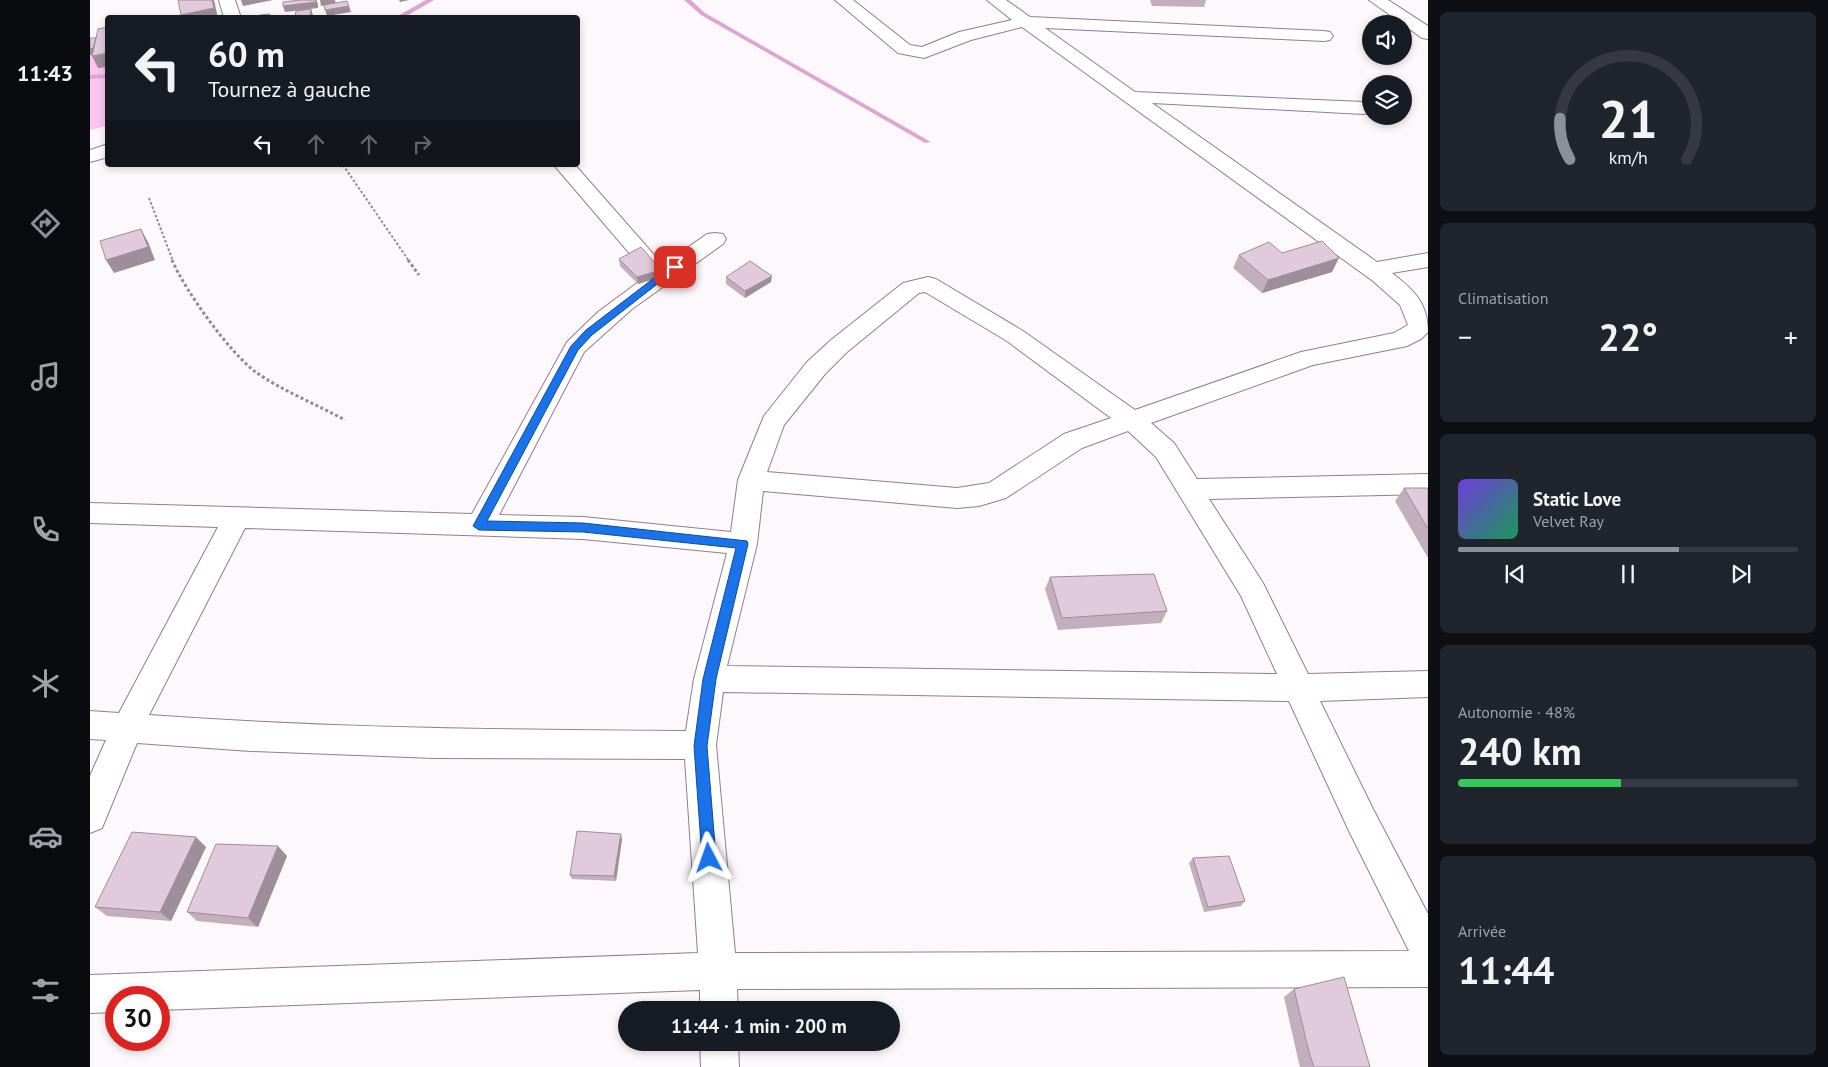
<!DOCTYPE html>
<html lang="fr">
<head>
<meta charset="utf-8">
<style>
  :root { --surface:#171b24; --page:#20242c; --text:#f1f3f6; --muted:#9ea1a6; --line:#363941; --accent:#8c9099 }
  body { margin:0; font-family:"PT Sans",sans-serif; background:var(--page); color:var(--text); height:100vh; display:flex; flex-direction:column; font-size:19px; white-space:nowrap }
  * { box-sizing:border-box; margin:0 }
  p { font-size:16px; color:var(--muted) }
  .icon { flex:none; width:28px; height:28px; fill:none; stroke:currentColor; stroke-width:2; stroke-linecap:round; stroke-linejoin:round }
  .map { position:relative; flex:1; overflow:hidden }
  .panel { display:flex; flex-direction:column; gap:12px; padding:12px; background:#0d0f14; width:400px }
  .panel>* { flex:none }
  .hud { position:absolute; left:15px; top:15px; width:475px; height:152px; border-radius:5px; box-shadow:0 2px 8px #0003; background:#171b24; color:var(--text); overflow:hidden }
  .tools { position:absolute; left:1272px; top:15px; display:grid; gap:10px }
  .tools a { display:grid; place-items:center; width:50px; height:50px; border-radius:50%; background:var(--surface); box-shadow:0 2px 8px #0003; font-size:25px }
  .speed { position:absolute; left:15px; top:986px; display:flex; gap:10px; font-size:25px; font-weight:700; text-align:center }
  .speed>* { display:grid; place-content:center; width:65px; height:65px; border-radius:50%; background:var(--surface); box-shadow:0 2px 8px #0003; line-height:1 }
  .speed .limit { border:8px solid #d22; background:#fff; color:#111 }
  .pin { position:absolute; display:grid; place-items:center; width:42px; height:42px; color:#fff; margin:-21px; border-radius:10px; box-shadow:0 2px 8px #0006 }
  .me { position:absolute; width:55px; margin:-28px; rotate:356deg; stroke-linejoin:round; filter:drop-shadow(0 0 4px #0008) }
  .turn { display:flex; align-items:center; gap:18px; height:105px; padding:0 20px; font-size:22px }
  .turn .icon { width:65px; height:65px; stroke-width:2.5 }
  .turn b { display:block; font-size:35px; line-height:42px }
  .lanes { display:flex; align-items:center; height:48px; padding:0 20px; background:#0003; justify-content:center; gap:25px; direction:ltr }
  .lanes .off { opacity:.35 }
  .big { font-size:38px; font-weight:700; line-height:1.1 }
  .panel .tile { flex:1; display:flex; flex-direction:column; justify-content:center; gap:8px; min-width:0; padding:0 18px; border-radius:8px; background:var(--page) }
  .panel .dial { align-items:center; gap:0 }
  .dial svg { height:130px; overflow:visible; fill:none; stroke:var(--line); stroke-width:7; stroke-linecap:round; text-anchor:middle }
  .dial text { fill:var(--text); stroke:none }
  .song { display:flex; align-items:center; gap:15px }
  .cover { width:60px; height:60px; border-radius:8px; background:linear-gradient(135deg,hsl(260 70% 55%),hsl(150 70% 35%)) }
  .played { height:5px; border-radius:2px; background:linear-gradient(90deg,var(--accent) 65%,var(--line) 65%) }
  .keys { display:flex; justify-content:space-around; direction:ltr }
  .heat { display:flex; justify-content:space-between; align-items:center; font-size:28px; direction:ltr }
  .charge { height:8px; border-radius:4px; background:linear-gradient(90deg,#34c759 48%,var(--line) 0) }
  .trip { position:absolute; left:528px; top:1001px; width:282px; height:50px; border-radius:25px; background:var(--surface); box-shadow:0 2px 8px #0003; font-weight:700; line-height:50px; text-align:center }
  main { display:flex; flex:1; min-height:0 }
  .tabs { display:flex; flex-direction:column; width:90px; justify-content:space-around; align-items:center; background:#090b0e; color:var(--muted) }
  .tabs .icon { width:35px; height:35px }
  .tabs .current { color:var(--accent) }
  .tabs b { font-size:22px; color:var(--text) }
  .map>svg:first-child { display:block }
  .green { fill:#fcc5f1 }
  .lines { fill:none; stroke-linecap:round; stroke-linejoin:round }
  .stream { fill:#dea5d3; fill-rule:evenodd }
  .street-casing { stroke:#937d8e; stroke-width:2 }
  .path-far1 { stroke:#928c91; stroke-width:2; stroke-dasharray:2.5 2; stroke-linecap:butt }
  .path { stroke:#928c91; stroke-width:3; stroke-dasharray:3 2.5; stroke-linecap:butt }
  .street { fill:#fff; fill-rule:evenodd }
  .wall { fill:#c2aebd }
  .shaded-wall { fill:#9e8d9a }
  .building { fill:#e1cadc; stroke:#9e8d9a }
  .route { fill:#1a73e8; stroke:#114b97 }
</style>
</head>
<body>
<main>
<nav class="tabs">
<b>11:43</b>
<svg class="icon current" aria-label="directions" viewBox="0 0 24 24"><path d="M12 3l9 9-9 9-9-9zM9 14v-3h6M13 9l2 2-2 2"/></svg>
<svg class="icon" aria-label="music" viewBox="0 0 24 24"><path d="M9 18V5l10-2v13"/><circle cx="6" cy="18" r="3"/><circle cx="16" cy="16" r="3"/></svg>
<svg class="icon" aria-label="phone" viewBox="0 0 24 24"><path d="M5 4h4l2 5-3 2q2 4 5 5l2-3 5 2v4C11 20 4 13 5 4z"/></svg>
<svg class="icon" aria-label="climate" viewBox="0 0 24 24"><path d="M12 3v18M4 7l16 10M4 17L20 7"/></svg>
<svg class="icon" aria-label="car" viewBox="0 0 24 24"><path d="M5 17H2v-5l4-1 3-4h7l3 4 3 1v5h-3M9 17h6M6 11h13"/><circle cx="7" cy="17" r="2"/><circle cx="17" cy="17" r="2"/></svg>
<svg class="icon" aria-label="filters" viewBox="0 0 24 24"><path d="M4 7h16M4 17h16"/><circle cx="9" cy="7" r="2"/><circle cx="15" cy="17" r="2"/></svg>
</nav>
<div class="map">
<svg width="1338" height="1067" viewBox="0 0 1338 1067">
  <rect width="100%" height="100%" fill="#fdf8fc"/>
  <path class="green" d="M17,42V126L0,130V43Z"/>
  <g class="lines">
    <path class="stream" d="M336,0H344L313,18H304Z
      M594,0H601L615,13L841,142L835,143L611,15Z
      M18,74V78L0,79V75Z"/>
    <g class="street-casing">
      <path id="street" d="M129,0H145L151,18H134Z
        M745,0H763L820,45L832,47L869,32L922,20L897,0H916L940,17L1234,31L1240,32L1243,36L1240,40L1234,41L955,28L1045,92L1274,102L1281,105V112L1274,114L1062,103L1287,262L1338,253V267L1302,273C1324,290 1338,303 1338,332L1331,339L1317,346L1223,365L1061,423L1084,443L1107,479L1338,474V494L1119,499L1173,583L1218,674L1338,671V697L1230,701L1283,809L1338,914V987L647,989L648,1010H610V990L69,1010V998H26V1012L0,1013V975L608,953L595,759L344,758L161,751L47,743L12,828L0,833V776L16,740L0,739V711L29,713L128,527L0,523V503L382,514L477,342L508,312L558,275L464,165H485L573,265L617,234L625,233L633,234L636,239L633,244L542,309L494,352L409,515L493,517L641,532L648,480L674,416L717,362L741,340L813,283L838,277L846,279L933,331L1045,410L1211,352L1304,333L1318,325L1310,305L1283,281L932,27L881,40L834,58L808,53ZM835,292L917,341L1021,418L974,434L899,483L867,488L677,472L694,425L735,374L757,352L829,293ZM1038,431L1066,457L1151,596L1187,674L637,666L667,544L673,491L867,508L889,506L916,498L992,448ZM155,528L493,539L637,553L604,679L596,731C417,730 238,728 59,715ZM633,692L1199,701L1259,831L1319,951L645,953L626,745Z
        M1279,0H1298L1338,26V39L1332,38Z
        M18,144V157L0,162V150Z
        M610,1042H648L649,1067H611Z"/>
    </g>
    <path class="path-far1" d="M253,165L319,261
      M59,198L83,261"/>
    <path class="path" d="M82,260C94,289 141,355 167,373C191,390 228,405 255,420
      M318,260L329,275"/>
    <use href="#street" class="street"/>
  </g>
  <path class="wall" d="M1060,0H1116L1114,7L1062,6Z
    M221,9L223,16V18H206Z
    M1192,253L1242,272L1172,293L1143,268L1149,255Z
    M529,259L571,277L548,284L530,266Z
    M636,277L681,282L655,298L636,284Z
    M1314,488H1338V558L1305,501Z
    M960,577L1077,611L1071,623L968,630L955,589Z
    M532,839L526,881L482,879L480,875Z
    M116,847L81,921L17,916L5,907Z
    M197,856L168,927L107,921L97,912Z
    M1103,858L1155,901L1151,906L1114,912L1099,863Z
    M1204,989L1280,1067H1210L1208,1059L1194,997Z"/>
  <path class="shaded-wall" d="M122,0H124L128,18H92L91,15Z
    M151,0H183L153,6Z
    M226,0L228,4V8L195,12L193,6Z
    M230,0H245L246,4L231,6Z
    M309,0H319L310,2Z
    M259,6L261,12L237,16L235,10Z
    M221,9L223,16V18H221L220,16Z
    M6,37V55H0V49Z
    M18,53V67L8,68L2,56Z
    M51,229L58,242L65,260L24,273L16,260Z
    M1249,258L1242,272L1172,293L1178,280Z
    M571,270V277L548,284L547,277Z
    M682,276L681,282L655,298V291Z
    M531,834L532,839L526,881L524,876Z
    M106,837L116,847L81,921L70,912Z
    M188,846L197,856L168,927L158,918Z"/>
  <path class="building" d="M88,0H122L124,8L91,15Z
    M211,0H226V2L193,6V2Z
    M257,1L259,6L235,10L234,5Z
    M221,9L220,16L205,17L206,11Z
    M180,14L179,18H169L170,15Z
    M83,16V18H71Z
    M18,27V53L2,56L8,29Z
    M0,38H6L3,48L0,49Z
    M51,229L58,247L16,260L10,241Z
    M1232,241L1249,258L1178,280L1149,255L1179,242L1192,253Z
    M551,247L571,270L547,277L529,259Z
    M660,261L682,276L655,291L636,277Z
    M1314,488H1338V529Z
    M1064,574L1077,611L972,618L960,577Z
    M487,831L531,834L524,876L480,875Z
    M42,832L106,837L70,912L5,907Z
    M126,844L188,846L158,918L97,912Z
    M1139,856L1155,901L1118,907L1103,858Z
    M1254,977L1280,1067H1224L1219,1052L1204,989Z"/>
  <path class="route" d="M581,265L589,267L502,335L488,350L397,521L493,523L657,541L658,544L626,679L617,746L626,858L624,863L619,865L614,863L612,858L604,746L613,679L646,548L493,532L389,530L383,526L481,346L496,330Z"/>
</svg>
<div class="tools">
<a><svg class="icon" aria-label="sound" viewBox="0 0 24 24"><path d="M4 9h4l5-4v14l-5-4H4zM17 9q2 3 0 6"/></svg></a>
<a><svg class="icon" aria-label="layers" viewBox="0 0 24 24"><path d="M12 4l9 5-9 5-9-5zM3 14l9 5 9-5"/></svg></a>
</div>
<div class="speed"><div class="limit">30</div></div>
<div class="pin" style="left:585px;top:267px;background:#d93025"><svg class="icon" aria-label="arrive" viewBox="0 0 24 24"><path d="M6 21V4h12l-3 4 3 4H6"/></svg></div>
<svg class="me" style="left:619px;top:858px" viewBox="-20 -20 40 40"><path d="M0-17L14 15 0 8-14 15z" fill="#1a73e8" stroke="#fff" stroke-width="4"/></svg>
<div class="trip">11:44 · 1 min · 200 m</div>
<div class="hud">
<div class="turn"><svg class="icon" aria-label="left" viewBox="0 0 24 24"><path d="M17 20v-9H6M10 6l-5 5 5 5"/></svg><div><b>60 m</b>Tournez à gauche</div></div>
<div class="lanes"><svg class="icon" aria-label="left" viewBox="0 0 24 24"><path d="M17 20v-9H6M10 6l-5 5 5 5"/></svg><svg class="icon off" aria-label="ahead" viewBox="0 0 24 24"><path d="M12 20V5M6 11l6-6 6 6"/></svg><svg class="icon off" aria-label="ahead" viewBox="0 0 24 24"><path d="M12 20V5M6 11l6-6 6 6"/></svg><svg class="icon off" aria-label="right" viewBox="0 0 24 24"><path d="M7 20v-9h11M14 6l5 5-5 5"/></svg></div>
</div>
</div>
<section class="panel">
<div class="tile dial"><svg viewBox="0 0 100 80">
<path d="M14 69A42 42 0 1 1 86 69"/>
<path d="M14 69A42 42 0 0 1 8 44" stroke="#8c9099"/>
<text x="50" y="56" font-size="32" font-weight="700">21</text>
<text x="50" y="72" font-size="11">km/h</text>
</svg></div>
<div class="tile"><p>Climatisation</p>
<div class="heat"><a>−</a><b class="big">22°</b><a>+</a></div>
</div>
<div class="tile">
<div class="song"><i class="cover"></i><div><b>Static Love</b><p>Velvet Ray</p></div></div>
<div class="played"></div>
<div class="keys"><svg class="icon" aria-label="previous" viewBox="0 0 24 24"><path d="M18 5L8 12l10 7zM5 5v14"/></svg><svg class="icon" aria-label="pause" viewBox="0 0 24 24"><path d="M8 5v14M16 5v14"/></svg><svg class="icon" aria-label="next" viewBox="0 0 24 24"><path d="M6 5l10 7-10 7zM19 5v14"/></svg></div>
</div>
<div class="tile"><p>Autonomie · 48%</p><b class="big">240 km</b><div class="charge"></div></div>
<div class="tile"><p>Arrivée</p><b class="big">11:44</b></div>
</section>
</main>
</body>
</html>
